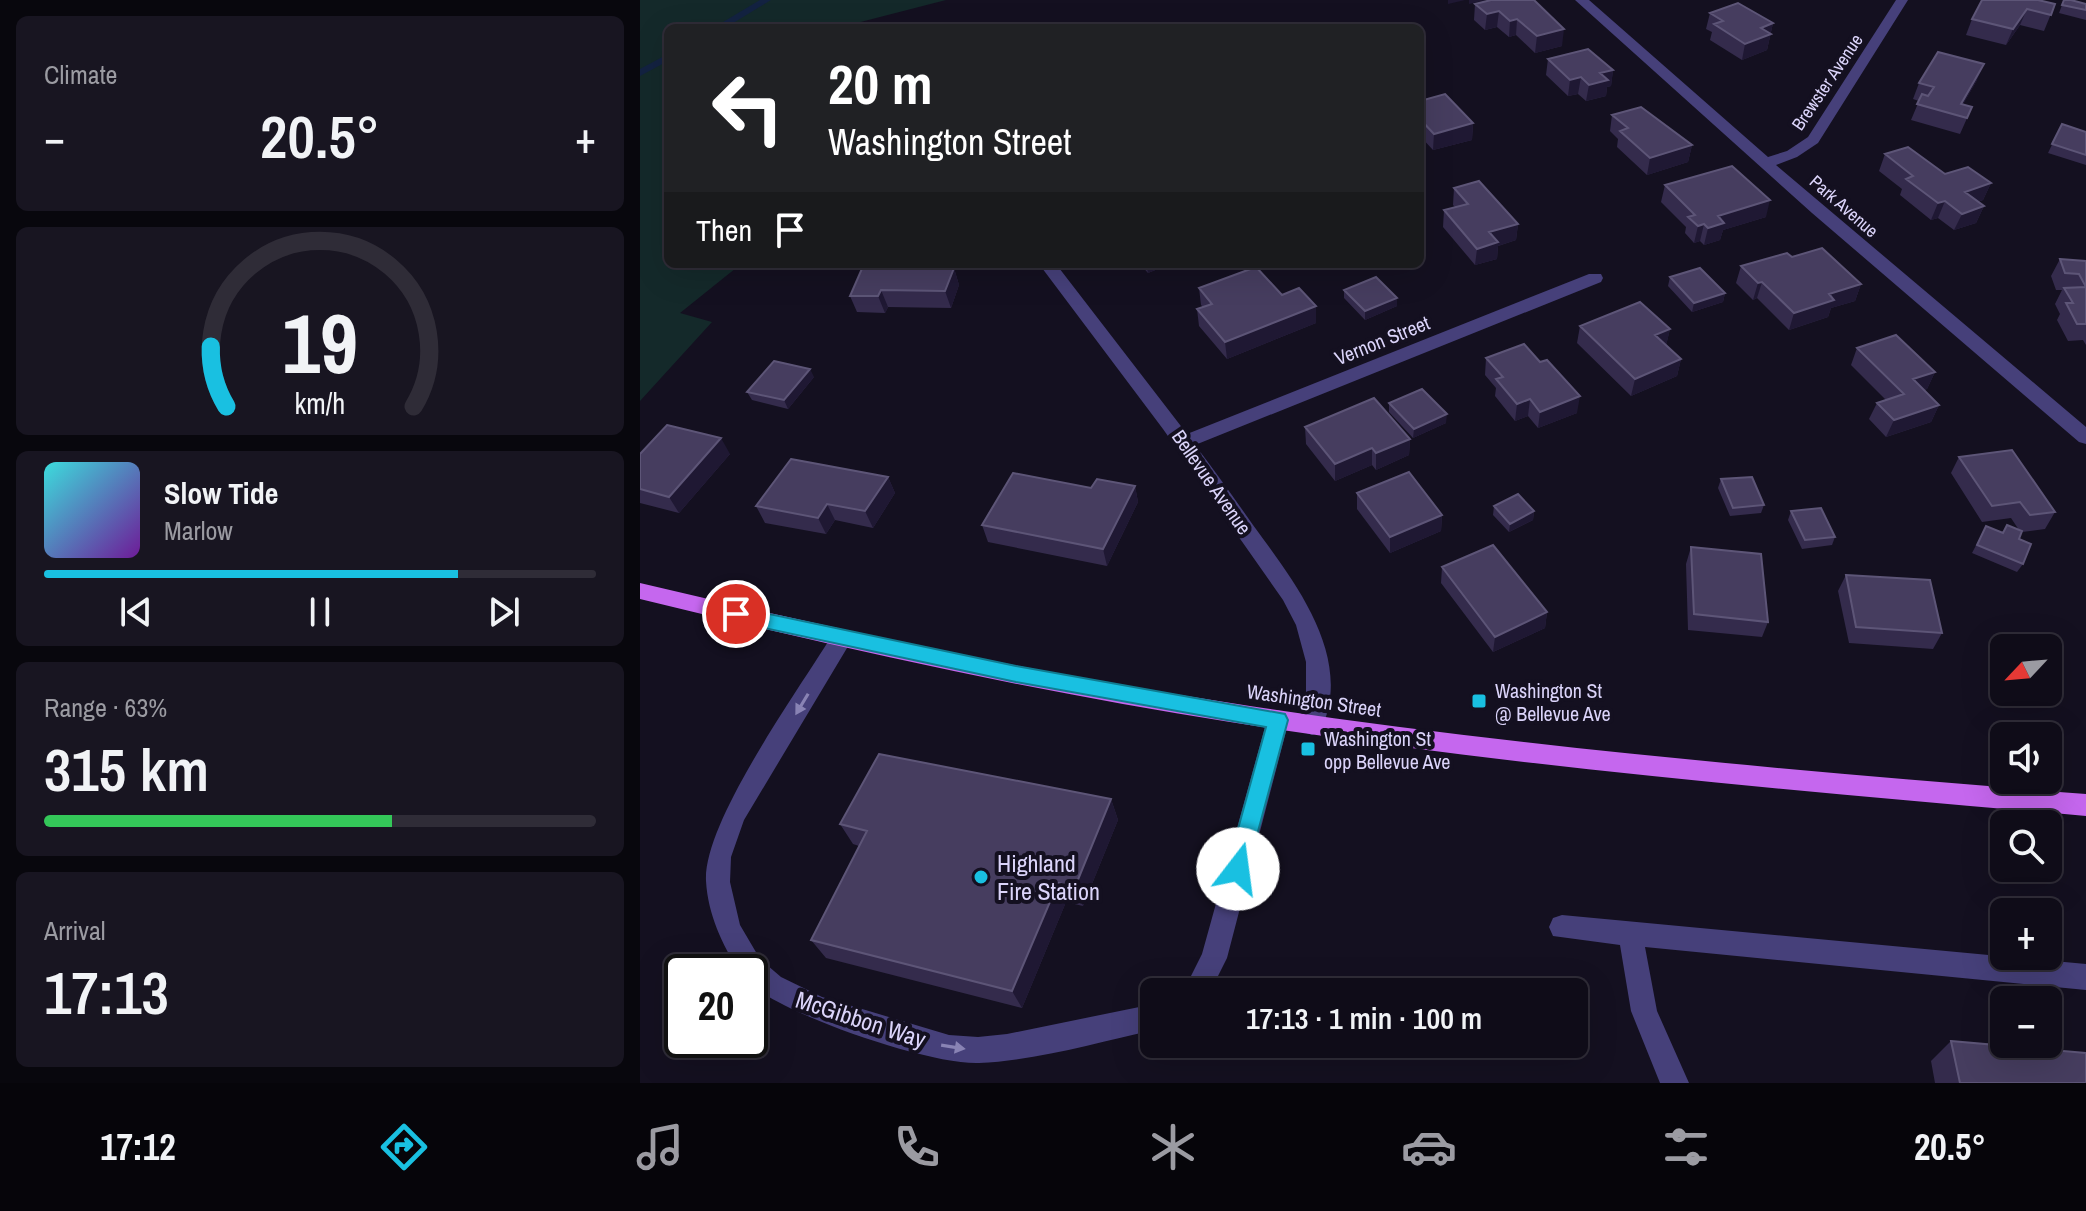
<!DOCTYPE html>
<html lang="en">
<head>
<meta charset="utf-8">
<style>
  :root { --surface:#0f0c18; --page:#181521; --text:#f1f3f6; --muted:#9b9ba2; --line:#2f2c37; --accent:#19c0e1 }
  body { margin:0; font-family:"Archivo Narrow",sans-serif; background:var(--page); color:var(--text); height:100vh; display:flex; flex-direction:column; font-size:30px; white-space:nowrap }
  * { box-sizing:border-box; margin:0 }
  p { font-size:26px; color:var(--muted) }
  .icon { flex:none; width:44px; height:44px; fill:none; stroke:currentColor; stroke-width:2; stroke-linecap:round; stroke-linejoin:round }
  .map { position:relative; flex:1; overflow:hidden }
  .drawer { display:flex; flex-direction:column; gap:16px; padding:16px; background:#08070d; width:640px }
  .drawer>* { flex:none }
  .banner { position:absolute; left:24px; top:24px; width:760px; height:244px; border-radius:12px; box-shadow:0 8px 32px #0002,0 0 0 2px var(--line); background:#202124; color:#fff; overflow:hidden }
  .needle { width:52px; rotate:244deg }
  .buttons { position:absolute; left:1350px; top:634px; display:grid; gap:16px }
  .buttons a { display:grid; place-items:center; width:72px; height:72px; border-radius:12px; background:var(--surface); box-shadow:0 8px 32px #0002,0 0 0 2px var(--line); font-size:40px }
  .speed { position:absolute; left:24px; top:954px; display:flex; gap:16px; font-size:40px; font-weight:700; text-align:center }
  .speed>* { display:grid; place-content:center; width:104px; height:104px; border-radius:50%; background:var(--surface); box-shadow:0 8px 32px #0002,0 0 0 2px var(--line); line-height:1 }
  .speed .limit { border:4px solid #111; border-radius:12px; background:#fff; color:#111 }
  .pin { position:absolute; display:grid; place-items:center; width:68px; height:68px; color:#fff; margin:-34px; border:4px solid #fff; border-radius:50%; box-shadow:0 2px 8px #0007 }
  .me { position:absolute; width:88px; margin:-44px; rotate:15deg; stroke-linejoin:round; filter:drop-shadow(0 0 6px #0008) }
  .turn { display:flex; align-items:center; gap:28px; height:168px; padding:0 32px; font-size:36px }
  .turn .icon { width:104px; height:104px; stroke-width:2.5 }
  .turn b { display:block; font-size:56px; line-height:68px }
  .then { display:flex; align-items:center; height:76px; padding:0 32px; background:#0003; gap:16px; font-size:30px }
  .big { font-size:60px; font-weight:600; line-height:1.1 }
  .drawer .widget { flex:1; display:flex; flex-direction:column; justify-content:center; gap:12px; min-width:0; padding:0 28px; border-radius:12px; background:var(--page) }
  .drawer .dial { align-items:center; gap:0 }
  .dial svg { height:208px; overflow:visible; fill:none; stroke:var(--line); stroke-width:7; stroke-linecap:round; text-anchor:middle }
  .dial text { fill:var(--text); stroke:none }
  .song { display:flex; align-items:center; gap:24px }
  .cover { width:96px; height:96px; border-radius:12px; background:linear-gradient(135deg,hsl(180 70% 55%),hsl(280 70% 35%)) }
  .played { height:8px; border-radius:4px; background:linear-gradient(90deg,var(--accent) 75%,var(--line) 75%) }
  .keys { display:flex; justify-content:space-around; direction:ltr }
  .heat { display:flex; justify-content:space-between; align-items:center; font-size:44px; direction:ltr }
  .charge { height:12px; border-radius:6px; background:linear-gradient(90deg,#34c759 63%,var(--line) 0) }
  .trip { position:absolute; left:500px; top:978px; width:448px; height:80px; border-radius:12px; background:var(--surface); box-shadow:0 8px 32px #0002,0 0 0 2px var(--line); font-weight:600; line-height:80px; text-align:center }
  .tabs { display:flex; height:128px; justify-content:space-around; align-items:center; background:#06050a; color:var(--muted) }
  .tabs .icon { width:56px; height:56px }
  .tabs .on { color:var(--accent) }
  .tabs b { font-size:36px; color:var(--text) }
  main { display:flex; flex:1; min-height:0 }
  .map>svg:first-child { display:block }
  .green { fill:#14292a }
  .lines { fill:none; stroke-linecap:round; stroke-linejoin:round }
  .stream { fill:#132241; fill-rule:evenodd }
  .minor { fill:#46407a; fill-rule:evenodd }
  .major { fill:#c567ee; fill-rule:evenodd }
  .wall { fill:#342b4c }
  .shaded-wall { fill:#1f1833 }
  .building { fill:#463d5f; stroke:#5d5577; stroke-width:2 }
  .oneway { fill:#8983b4 }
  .route { fill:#19c0e1; stroke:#107d92; stroke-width:2 }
  .poi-dot { fill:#19c0e1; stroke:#141020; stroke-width:3 }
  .labels { text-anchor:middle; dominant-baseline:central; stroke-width:8; stroke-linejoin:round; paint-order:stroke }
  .far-street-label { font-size:18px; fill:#dbd4fa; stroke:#141020 }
  .street-label { font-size:20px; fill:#dbd4fa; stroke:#141020 }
  .poi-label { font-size:20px; fill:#dbd4fa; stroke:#141020; text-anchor:start }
  .near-poi-label { font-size:24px; fill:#dbd4fa; stroke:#141020; text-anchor:start }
  .near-street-label { font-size:24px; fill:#dbd4fa; stroke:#141020 }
</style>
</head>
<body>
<main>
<section class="drawer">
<div class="widget"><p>Climate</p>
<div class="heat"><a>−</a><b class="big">20.5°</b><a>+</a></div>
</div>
<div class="widget dial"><svg viewBox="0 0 100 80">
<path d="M14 69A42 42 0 1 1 86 69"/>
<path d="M14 69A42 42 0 0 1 8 46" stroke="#19c0e1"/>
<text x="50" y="56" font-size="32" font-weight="700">19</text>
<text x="50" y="72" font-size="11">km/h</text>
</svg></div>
<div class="widget">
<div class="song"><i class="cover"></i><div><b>Slow Tide</b><p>Marlow</p></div></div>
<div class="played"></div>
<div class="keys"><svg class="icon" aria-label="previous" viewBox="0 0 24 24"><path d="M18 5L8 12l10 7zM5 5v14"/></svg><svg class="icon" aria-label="pause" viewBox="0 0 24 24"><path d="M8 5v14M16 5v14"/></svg><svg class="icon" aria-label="next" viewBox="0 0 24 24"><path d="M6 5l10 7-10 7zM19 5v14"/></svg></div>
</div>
<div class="widget"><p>Range · 63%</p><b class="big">315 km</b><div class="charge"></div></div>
<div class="widget"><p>Arrival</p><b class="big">17:13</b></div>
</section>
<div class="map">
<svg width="1446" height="1083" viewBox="0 0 1446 1083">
  <rect width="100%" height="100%" fill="#141020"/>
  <path class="green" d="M0,0H306L205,26V28H28V264H101L40,313L72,322L0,401Z"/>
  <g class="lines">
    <path class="stream" d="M120,0H131L85,28H73Z
      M28,54V61L0,76V69Z"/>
    <path class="minor" d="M935,0H949L1128,157L1147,151L1168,137L1256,0H1268L1178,143L1157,157L1136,165L1446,427V444L1439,442L1172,213Z
      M399,264H416L547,434L949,274H961L963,278L961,282L555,445C575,471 594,498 613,525C654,581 716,658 680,732L672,735L664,732L661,725L666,694V662L656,625L643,600L523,429Z
      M202,629L210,632L213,638L104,820L91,857L90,882L100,925L120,959L141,977L182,997L309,1035L338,1037L367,1034L514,1004V1030C459,1042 395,1061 339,1063C290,1065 147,1016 110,984V972H99C82,943 68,915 66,881C63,821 161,687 194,632Z
      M638,710L646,713L649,720L587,958L570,992H543L562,954L627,720L630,713Z
      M922,915L1446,964V990L1005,947L1017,1011L1049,1083H1020L991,1011L980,945L913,936L909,927L913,918Z"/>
    <path class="major" d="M0,583C195,629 392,673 591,703C874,747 1160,771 1446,794V816C1160,791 874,767 590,722C392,691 195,647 0,599Z"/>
  </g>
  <path class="wall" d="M851,0L922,46L895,53L876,35L869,37L857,27L845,30L834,20L835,4Z
    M1424,0L1446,4V20L1419,13Z
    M1415,4L1404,31L1380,25L1366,45L1326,35L1332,19Z
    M1070,13L1133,23L1127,50L1102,60L1070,40L1072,32L1066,29Z
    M908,59L973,70L971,86L967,87L966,96L946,101L938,94L928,96L906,75Z
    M1337,80L1323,104L1332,107L1320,134L1271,120L1279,101L1273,99L1279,83Z
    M780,101L833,123L832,140L793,150L780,136Z
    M972,115L1052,145L1048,162L1007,175L977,147L978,139L970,131Z
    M1422,124L1446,132V165L1408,153Z
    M1245,154L1305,174L1351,183L1343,200L1338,202L1344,206L1336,223L1314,230L1298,218L1291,220L1260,195L1262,189L1239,171Z
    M1025,185L1126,217L1083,230L1080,240L1064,245L1060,241L1054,243L1045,233L1046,227L1021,202Z
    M814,188L878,224L876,240L858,246L857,259L835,265L803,227L804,210L815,207L813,205Z
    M1152,257L1221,284L1215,301L1191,308L1188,317L1149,330L1117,298L1113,300L1096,283L1101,266Z
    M1420,259L1446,261V345L1443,340L1428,341L1417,320L1420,314L1415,304L1422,290H1416L1411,276Z
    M224,264H307L308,268H314L319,285L311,308L248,307L245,313L217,312L210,296Z
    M500,264H530L508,273Z
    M1030,277L1085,293L1083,302L1052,312L1028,286Z
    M559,288L642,295L676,323L587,359L559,326L557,309L563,307L561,305Z
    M704,290L757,298V306L725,320L704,298Z
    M940,326L1030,329L1026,345L1041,359L1037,376L991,396L937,343Z
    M1217,348L1295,372L1287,389L1284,390L1299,405L1291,422L1246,437L1229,419L1237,403L1246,400L1211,365Z
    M846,358L900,362L937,413L898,428L888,416L875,421L855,396L856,388L845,375Z
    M174,377L148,409L112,400L107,392Z
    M749,403L806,423L773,438L749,412Z
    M665,427L770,439L769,455L736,470L732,465L695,481L666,444Z
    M0,454H90L39,513L0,503Z
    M1319,457L1415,512L1405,529L1382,532L1379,539L1383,564L1377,572L1332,553L1342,534L1363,533L1379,530L1371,518L1342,522L1311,473Z
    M248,477L255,493L233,528L195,520L186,534L125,523L116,506Z
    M1081,479L1124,505L1121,513L1090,516L1078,488Z
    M495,486L498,502L467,566L348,542L342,525L451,488Z
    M717,493L802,515L801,531L750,553L717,509Z
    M854,506L894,511L893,520L869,532L853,515Z
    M1151,511L1195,537L1192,545L1162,549L1148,520Z
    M1051,547L1128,622L1122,637L1048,630L1046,564Z
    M802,567L907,612L905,628L853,652L801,583Z
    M1206,575L1302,633L1293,649L1209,643L1198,591Z
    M471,799L478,820L443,906L426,902L382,1008L186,958L171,940L219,846L213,844L200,824Z
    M1311,1041L1446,1083H1295L1291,1061Z"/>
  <path class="shaded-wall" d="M808,0H825L808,4Z
    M829,0H846L829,4Z
    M1387,9L1380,25L1366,45L1373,29Z
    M859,11L857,27L845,30L847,14Z
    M877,19L876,35L869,37L870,21Z
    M1133,23L1127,50L1102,60L1105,44L1121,28Z
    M924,29L922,46L895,53L897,36Z
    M1344,64L1337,80L1317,115L1321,104Z
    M973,70L971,86L967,87L966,96L946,101L949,85L960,73Z
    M941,77L938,94L928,96L930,80Z
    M833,123L832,140L793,150L794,134Z
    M1052,145L1048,162L1007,175L1010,158Z
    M1351,183L1343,200L1318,209L1325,192Z
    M1130,200L1126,217L1083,230L1080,240L1064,245L1068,228L1078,216Z
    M1305,201L1298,218L1291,220L1298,203Z
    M1344,206L1336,223L1314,230L1322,214Z
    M878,224L876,240L858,246L857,259L835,265L837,249L849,232Z
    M1064,224L1060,241L1054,243L1058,226Z
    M306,264L311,277L314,268L319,285L311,308L305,291L304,268Z
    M506,264H530L508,273Z
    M1122,282L1117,298L1113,300L1118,283Z
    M1221,284L1215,301L1191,308L1188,317L1149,330L1154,313L1189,294Z
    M241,290L248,307L245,313L238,296Z
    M1085,293L1083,302L1052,312L1054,303Z
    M757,298V306L725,320V311Z
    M676,306V323L587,359L585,342Z
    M1030,329L1026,346L1015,335Z
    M1041,359L1037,376L991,396L995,379Z
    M170,369L174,377L148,409L144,400Z
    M1295,372L1287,389L1266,396L1273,379Z
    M940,396L937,413L898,428L900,412Z
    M890,399L888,416L875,421L877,404Z
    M1299,405L1291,422L1246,437L1254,420Z
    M807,414L806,423L773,438L774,429Z
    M81,438L90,454L39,513L29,497Z
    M770,439L769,455L736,470V453Z
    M732,448V465L695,481V464Z
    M248,477L255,493L233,528L225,511Z
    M495,486L498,502L467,566L463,549Z
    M187,504L195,520L186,534L178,518Z
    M894,511L893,520L869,532L870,524Z
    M802,515L801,531L750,553V537Z
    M907,612L905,628L853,652L855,637Z
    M471,799L478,820L443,906L435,887Z
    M418,883L426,902L382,1008L372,991Z"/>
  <path class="building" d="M851,0H894L924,29L897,36L877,19L870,21L859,11L847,14L835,4Z
    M1342,0H1398L1415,4L1411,15L1387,9L1373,29L1332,19Z
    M1424,0H1431L1446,4V10L1422,5Z
    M1098,3L1133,23L1121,28L1131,34L1105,44L1074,24L1083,21L1070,13Z
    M948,49L973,70L960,73L968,80L949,85L941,77L930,80L908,59Z
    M1298,52L1344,64L1321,104L1332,107L1327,118L1277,104L1282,94L1288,96L1294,87L1279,83Z
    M805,94L833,123L794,134L780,119V101Z
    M1001,107L1052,145L1010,158L980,131L988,128L972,115Z
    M1422,124L1446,132V155L1412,144Z
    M1268,147L1305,174L1328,167L1351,183L1325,192L1344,206L1322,214L1305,201L1298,203L1266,179L1273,176L1245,154Z
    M1092,166L1130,200L1078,216L1084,223L1068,228L1064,224L1058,226L1048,217L1055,215L1025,185Z
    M839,181L878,224L849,232L858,242L837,249L804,210L828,204L814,188Z
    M1182,248L1221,284L1189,294L1194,300L1154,313L1122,282L1118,283L1101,266L1147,253L1152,257Z
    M1420,259L1446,261V287L1439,274L1425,273Z
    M224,264H306L304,268H314L305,291L241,290L238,296H210Z
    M616,267L642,295L659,288L676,306L585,342L557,309L572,304L559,288Z
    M1060,268L1085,293L1054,303L1030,277Z
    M736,277L757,298L725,311L704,290Z
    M1446,287V324H1437L1426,303H1433L1424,288Z
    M1000,302L1030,329L1015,335L1041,359L995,379L940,326Z
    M1256,335L1295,372L1273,379L1299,405L1254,420L1237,403L1264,394L1217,348Z
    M884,344L900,362L907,360L940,396L900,412L890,399L877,404L856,379L863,377L846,358Z
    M134,361L170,369L144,400L107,392Z
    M782,389L807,414L774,429L749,403Z
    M734,398L770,439L736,453L732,448L695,464L665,427Z
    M27,425L81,438L29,497L0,489V454Z
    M1372,450L1415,512L1390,515L1380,502L1352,506L1319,457Z
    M151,459L248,477L225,511L187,504L178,518L116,506Z
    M769,472L802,515L750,537L717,493Z
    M373,473L451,488L457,479L495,486L463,549L342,525Z
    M1112,477L1124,505L1093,508L1081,479Z
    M878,494L894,511L870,524L854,506Z
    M1181,508L1195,537L1165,540L1151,511Z
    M1367,525L1382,531L1379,539L1391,544L1383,564L1337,545L1346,526L1363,533Z
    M853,545L907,612L855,637L802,567Z
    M1051,547L1121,554L1128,622L1054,614Z
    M1206,575L1290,580L1302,633L1216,627Z
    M239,754L471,799L435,887L418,883L372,991L171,940L227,831L200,824Z
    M1311,1041L1446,1053V1083H1320Z"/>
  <defs><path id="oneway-solid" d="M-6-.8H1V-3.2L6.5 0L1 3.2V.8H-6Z" transform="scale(2)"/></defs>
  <g class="oneway">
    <use href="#oneway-solid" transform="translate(162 704) rotate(121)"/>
    <use href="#oneway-solid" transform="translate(313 1047) rotate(9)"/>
  </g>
  <path class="route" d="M96,607L376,666L645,714L648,720L606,876L598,879L590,876L587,869L626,727L376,682L96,622L90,620L87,614L90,609Z"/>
  <g class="poi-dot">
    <rect x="831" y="693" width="16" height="16" rx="4"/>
    <rect x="660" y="741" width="16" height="16" rx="4"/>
    <circle cx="341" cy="877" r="8"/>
  </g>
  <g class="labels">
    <g class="far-street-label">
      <text transform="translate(1187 82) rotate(-56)">Brewster Avenue</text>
      <text transform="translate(1204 206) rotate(41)">Park Avenue</text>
    </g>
    <g class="street-label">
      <text transform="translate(742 340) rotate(-22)">Vernon Street</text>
      <text transform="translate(572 482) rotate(55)">Bellevue Avenue</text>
      <text transform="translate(674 700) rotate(8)">Washington Street</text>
    </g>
    <g class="poi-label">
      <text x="855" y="690">Washington St<tspan x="855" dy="23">@ Bellevue Ave</tspan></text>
      <text x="684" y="738">Washington St<tspan x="684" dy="23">opp Bellevue Ave</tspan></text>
    </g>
    <g class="near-poi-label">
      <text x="357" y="863">Highland<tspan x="357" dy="28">Fire Station</tspan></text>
    </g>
    <g class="near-street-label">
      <text transform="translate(221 1019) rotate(18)">McGibbon Way</text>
    </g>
  </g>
</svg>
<div class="buttons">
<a><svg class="needle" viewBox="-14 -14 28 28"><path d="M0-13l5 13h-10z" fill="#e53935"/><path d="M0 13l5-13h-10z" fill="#9b9ba2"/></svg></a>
<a><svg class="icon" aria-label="sound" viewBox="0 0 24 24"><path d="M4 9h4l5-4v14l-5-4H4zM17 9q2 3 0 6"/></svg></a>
<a><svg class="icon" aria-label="search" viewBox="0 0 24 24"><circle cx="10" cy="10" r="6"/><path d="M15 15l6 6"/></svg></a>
<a>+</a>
<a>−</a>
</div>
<div class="speed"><div class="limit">20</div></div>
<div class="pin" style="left:96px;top:614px;background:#d93025"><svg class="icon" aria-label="arrive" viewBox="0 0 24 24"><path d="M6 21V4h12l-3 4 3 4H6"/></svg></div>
<svg class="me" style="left:598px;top:869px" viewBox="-20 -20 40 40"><circle r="19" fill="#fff"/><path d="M0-13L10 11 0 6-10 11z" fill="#19c0e1"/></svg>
<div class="trip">17:13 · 1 min · 100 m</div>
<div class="banner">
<div class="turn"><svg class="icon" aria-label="left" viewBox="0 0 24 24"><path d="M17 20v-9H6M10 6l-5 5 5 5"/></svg><div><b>20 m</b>Washington Street</div></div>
<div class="then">Then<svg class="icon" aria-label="arrive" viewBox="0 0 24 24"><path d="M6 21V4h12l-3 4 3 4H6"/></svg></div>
</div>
</div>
</main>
<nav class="tabs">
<b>17:12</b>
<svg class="icon on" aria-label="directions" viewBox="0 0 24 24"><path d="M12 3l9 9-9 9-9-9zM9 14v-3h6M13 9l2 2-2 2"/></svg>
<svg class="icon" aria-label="music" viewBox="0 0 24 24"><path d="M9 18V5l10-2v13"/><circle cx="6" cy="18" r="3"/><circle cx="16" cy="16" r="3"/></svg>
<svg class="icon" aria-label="phone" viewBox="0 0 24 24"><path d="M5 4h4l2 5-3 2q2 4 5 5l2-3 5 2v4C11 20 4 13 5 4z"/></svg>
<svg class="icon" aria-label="climate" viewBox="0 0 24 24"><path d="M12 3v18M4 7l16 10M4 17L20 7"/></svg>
<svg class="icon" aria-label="car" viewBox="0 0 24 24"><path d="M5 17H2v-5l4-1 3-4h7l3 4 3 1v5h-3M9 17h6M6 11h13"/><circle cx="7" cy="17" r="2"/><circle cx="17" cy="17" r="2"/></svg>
<svg class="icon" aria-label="filters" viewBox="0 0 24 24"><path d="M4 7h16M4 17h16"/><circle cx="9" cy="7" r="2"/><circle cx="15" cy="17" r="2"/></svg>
<b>20.5°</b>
</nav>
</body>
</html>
